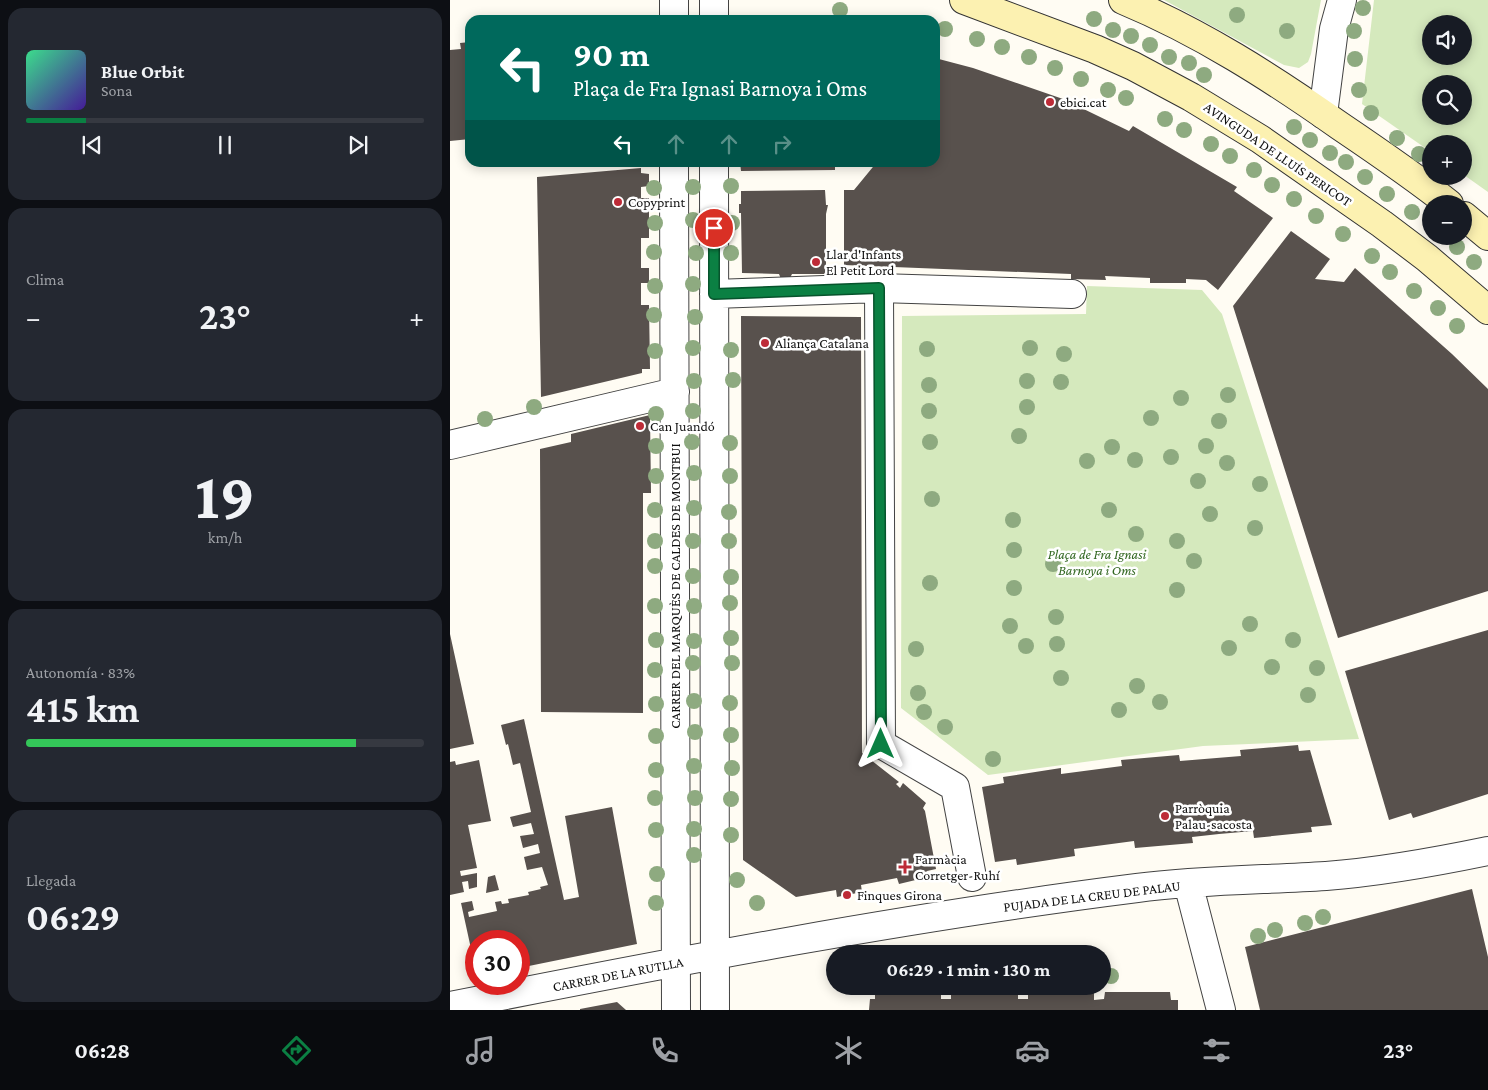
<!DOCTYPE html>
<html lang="es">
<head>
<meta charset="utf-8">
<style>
  :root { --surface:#171b24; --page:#242831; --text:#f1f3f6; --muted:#9ea1a6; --line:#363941; --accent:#0b8043 }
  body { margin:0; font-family:"Crimson Pro",serif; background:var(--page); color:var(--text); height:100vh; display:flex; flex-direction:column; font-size:19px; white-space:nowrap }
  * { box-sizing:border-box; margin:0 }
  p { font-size:16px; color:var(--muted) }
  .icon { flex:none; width:28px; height:28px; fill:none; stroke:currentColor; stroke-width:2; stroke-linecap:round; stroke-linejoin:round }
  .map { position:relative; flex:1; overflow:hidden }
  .panel { display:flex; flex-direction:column; gap:8px; padding:8px; background:#0d0f14; width:450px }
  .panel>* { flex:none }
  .top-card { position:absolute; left:15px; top:15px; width:475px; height:152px; border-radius:15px; box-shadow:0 2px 12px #0003; background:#00695c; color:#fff; overflow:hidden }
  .fabs { position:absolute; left:972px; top:15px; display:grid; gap:10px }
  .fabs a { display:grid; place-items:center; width:50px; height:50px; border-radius:50%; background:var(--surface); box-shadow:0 2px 12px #0003; font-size:25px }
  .speed { position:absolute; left:15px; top:930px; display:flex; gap:10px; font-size:25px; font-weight:700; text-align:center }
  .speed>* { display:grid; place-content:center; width:65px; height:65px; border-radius:50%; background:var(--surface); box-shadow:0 2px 12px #0003; line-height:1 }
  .speed .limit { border:8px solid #d22; background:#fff; color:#111 }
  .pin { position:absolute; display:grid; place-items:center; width:42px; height:42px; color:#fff; margin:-21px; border:2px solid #fff; border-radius:50%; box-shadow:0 1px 5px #0007 }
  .me { position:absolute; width:55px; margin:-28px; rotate:0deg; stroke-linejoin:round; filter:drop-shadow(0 0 4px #0008) }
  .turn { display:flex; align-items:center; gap:18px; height:105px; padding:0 25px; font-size:22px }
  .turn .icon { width:65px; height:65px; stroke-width:2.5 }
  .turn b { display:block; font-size:35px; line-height:42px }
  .lanes { display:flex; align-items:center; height:48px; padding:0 25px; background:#0003; justify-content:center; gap:25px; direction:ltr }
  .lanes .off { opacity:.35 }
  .big { font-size:38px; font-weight:700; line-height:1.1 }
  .panel .card { flex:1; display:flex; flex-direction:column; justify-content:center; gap:8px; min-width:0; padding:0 18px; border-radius:15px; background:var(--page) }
  .panel .dial { align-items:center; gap:0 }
  .dial b { font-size:65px; line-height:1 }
  .song { display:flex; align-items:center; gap:15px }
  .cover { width:60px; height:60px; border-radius:8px; background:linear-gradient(135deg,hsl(150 70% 55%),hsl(260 70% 35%)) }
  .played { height:5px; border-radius:2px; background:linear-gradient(90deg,var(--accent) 15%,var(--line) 15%) }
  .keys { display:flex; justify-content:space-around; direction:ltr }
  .heat { display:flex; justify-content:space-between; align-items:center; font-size:28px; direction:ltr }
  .charge { height:8px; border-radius:4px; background:linear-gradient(90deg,#34c759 83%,var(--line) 0) }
  .trip { position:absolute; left:376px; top:945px; width:285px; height:50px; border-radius:25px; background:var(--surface); box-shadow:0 2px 12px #0003; font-weight:700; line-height:50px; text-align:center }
  .tab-bar { display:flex; height:80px; justify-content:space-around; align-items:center; background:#090b0e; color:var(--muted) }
  .tab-bar .icon { width:35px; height:35px }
  .tab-bar .active { color:var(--accent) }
  .tab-bar b { font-size:22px; color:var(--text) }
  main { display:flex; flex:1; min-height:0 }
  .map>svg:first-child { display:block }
  .green { fill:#d5e9bd; fill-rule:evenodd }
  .building { fill:#58514d }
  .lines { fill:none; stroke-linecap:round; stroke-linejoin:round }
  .street-casing { stroke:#434343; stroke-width:30 }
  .secondary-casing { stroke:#323232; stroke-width:30 }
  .street { stroke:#fff; stroke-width:28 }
  .secondary { stroke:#fcf1b1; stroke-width:28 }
  .tree { fill:#8eaa80 }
  .route-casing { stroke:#07532c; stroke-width:12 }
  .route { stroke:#0b8043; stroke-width:9 }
  .poi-dot { fill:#bd2b37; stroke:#fff; stroke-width:2 }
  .labels { text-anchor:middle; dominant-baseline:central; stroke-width:5; stroke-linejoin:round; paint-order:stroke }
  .poi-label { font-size:14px; fill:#101010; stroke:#fff; text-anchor:start }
  .street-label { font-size:14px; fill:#101010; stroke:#fff }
  .park-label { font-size:14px; font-style:italic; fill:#326721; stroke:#fff }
</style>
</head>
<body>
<main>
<section class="panel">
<div class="card">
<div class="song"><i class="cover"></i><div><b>Blue Orbit</b><p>Sona</p></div></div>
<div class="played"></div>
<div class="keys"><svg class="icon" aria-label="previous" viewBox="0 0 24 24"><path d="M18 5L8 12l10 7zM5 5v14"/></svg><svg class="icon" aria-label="pause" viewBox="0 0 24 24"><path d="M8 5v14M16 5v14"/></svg><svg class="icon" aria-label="next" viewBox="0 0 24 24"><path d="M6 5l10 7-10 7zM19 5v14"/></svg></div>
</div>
<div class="card"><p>Clima</p>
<div class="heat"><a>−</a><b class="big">23°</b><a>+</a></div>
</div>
<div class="card dial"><b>19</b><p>km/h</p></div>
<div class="card"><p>Autonomía · 83%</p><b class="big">415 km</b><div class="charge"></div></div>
<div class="card"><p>Llegada</p><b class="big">06:29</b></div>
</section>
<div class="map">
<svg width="1038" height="1010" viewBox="0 0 1038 1010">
  <rect width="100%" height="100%" fill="#fffcf3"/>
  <path class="green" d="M714,0H871L861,54L858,62L849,68L834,65Z
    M924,0H1038V192L1014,175V144H981V152L912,104ZM981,24H1014V56H981ZM981,84H1014V116H981Z
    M637,286L752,290L772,314L909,739L753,746L538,775L451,708L452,316L636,314Z"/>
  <path class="building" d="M20,42V139L0,141V50L11,49L10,43Z
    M485,58L523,68L613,99L679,131L683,126L787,187L784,191L823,218L768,290L756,280L736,279V283H700V278L655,276L656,280L621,279V274L394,265V190H404L427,162H485Z
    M290,162H385V170L291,171Z
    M191,168V173L199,174V186L191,187V198H199V238H191V268H199V283H191V305H199L200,369H192V373L91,397L87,177Z
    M375,190L376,205H378L376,214V274H342L340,278L331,279L329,274L292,273L291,213H289V204H291V191Z
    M841,231L880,259L865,279L894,282L905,268L1002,354L1038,389V591L888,638L783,306Z
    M291,316L411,317L412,753L449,782L446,784L450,788L453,783L476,803L473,808L475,811L486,869L477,871L478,877L449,884L447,878L411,885L412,892L387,897L386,890L346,897L293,860Z
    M200,415L201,493H193V713L91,712L90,449L121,442V434Z
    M1038,630V794L963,818L961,813L939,820L895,671Z
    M0,634L24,744L0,749Z
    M74,719L114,900L129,897L115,816L162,807L187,944L69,968V941H26L25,967L11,903L22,901L24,910L18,912L19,917L47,911L45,902L51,901L52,904L59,903L58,899L79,895L78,892L91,889L90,887L98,885L92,867L77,870L74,857L90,853L88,844L73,848L70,836L84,834L81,823L63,827L60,817L81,812L70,763L63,765L58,744L56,745L51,725Z
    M848,745L849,751L860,750L882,825L861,827L862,832L804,838L803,831L769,834L742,837L743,843L685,848L684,841L624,849L625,856L567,865L566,859L545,862L532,787L554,783L553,777L611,768V774L672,766L671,760L729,755L730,761L791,756L790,750Z
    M29,760L41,821L18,825L27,868L10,871L11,876L27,873V887L19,889L18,881L12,882L14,892L0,895V762L5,761L6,765Z
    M45,875L49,890L36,893L38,877Z
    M1022,889L1038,957V1010H810L795,947Z
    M425,991H491V999H501V991H568V999H578V991H644V1000L654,999L655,992H720L721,1000H728V1010H419L420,999H425Z
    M167,1002L176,1010H130V1009Z"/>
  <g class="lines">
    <g class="street-casing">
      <path id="street" d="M264,0V20
        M224,20V0
        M873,114L884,29L892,0
        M224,162L226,1010
        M264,162L265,1010
        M429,288L431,744L505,787L522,877
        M264,294L429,288L622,294
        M0,445L225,392
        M738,883L771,1010
        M0,1006C228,961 456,917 687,888C749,880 813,880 876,876C930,872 985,862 1038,851"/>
    </g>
    <g class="secondary-casing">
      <path id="secondary" d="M514,0L645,49L683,66L741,97L810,139L932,224L977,258L1038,310
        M673,0C750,32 822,78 890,126C927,151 964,176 999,204
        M1014,216L1038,236"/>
    </g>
    <use href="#street" class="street"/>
    <use href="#secondary" class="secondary"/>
  </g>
  <g class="tree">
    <circle cx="913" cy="8" r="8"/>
    <circle cx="390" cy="10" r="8"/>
    <circle cx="787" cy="15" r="8"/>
    <circle cx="644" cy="19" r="8"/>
    <circle cx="495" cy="29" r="8"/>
    <circle cx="663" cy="30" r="8"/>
    <circle cx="837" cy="31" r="8"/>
    <circle cx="904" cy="31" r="8"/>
    <circle cx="681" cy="36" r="8"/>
    <circle cx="527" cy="39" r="8"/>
    <circle cx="700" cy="45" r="8"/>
    <circle cx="552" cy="47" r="8"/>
    <circle cx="579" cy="57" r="8"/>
    <circle cx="719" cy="57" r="8"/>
    <circle cx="905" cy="59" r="8"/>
    <circle cx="739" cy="63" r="8"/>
    <circle cx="605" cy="68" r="8"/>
    <circle cx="754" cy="75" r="8"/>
    <circle cx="631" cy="79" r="8"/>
    <circle cx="658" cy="90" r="8"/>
    <circle cx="909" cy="90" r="8"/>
    <circle cx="676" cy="98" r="8"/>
    <circle cx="921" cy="113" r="8"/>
    <circle cx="715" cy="119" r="8"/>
    <circle cx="844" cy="127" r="8"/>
    <circle cx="734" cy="130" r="8"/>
    <circle cx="947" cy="138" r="8"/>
    <circle cx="860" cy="140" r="8"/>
    <circle cx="761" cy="144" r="8"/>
    <circle cx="880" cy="153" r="8"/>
    <circle cx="969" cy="154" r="8"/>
    <circle cx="780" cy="156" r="8"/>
    <circle cx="896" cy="162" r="8"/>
    <circle cx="804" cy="170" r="8"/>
    <circle cx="915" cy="177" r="8"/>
    <circle cx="822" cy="185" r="8"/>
    <circle cx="281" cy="186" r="8"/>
    <circle cx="243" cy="187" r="8"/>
    <circle cx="204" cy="188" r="8"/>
    <circle cx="937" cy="194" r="8"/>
    <circle cx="844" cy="199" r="8"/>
    <circle cx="962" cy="212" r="8"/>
    <circle cx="866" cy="216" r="8"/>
    <circle cx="243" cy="220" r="8"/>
    <circle cx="205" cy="223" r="8"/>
    <circle cx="282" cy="223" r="8"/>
    <circle cx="893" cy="234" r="8"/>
    <circle cx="1007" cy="247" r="8"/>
    <circle cx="204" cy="252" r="8"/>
    <circle cx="246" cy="253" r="8"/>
    <circle cx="281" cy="253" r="8"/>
    <circle cx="922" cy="256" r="8"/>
    <circle cx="1024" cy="262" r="8"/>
    <circle cx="940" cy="272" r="8"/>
    <circle cx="243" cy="284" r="8"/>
    <circle cx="205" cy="286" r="8"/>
    <circle cx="964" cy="291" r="8"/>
    <circle cx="988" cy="308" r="8"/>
    <circle cx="204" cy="315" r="8"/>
    <circle cx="245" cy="317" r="8"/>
    <circle cx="1007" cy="326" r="8"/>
    <circle cx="243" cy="348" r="8"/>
    <circle cx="580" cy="348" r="8"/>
    <circle cx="477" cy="349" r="8"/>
    <circle cx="281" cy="350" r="8"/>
    <circle cx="205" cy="351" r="8"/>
    <circle cx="614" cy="354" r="8"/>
    <circle cx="283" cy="380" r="8"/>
    <circle cx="244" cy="381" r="8"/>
    <circle cx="577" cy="381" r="8"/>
    <circle cx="611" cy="382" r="8"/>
    <circle cx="479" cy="385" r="8"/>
    <circle cx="778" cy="395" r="8"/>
    <circle cx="731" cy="398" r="8"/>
    <circle cx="84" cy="407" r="8"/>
    <circle cx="577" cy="407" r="8"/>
    <circle cx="243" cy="411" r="8"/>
    <circle cx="479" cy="411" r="8"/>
    <circle cx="206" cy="414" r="8"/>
    <circle cx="701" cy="418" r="8"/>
    <circle cx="35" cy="419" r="8"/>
    <circle cx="769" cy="421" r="8"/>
    <circle cx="569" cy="436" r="8"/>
    <circle cx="242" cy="442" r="8"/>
    <circle cx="480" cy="442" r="8"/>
    <circle cx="280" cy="443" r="8"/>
    <circle cx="206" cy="446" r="8"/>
    <circle cx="756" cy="446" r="8"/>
    <circle cx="662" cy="447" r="8"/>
    <circle cx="721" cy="457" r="8"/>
    <circle cx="685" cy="460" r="8"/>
    <circle cx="637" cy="461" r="8"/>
    <circle cx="777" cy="463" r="8"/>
    <circle cx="244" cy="473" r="8"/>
    <circle cx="206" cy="476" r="8"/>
    <circle cx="280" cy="476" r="8"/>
    <circle cx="748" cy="481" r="8"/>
    <circle cx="810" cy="484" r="8"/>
    <circle cx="482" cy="499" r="8"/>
    <circle cx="244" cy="508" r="8"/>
    <circle cx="205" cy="510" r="8"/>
    <circle cx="659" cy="510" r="8"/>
    <circle cx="279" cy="512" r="8"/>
    <circle cx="760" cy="514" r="8"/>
    <circle cx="563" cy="520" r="8"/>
    <circle cx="805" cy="528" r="8"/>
    <circle cx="686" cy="534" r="8"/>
    <circle cx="205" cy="541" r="8"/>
    <circle cx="243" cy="541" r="8"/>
    <circle cx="279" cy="541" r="8"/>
    <circle cx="727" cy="541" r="8"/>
    <circle cx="564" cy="550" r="8"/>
    <circle cx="744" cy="561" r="8"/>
    <circle cx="603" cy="564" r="8"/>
    <circle cx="205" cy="566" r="8"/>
    <circle cx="243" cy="576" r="8"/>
    <circle cx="281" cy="577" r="8"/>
    <circle cx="480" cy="583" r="8"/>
    <circle cx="564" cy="588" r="8"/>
    <circle cx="727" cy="590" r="8"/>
    <circle cx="280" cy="603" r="8"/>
    <circle cx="205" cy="606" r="8"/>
    <circle cx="244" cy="606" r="8"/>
    <circle cx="606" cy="617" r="8"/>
    <circle cx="800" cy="624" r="8"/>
    <circle cx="560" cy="626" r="8"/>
    <circle cx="281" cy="638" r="8"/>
    <circle cx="206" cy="640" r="8"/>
    <circle cx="843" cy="640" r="8"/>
    <circle cx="244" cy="641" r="8"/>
    <circle cx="607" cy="644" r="8"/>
    <circle cx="576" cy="646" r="8"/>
    <circle cx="779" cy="648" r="8"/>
    <circle cx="466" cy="649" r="8"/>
    <circle cx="243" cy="663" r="8"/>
    <circle cx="282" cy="663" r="8"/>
    <circle cx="822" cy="667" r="8"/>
    <circle cx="867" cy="668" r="8"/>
    <circle cx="205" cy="670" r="8"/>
    <circle cx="611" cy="678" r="8"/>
    <circle cx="687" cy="686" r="8"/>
    <circle cx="468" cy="693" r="8"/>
    <circle cx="858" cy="695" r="8"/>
    <circle cx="244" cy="701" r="8"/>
    <circle cx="710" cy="702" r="8"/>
    <circle cx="280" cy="703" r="8"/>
    <circle cx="206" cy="704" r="8"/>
    <circle cx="669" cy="710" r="8"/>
    <circle cx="474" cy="712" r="8"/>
    <circle cx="495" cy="727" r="8"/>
    <circle cx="245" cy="732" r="8"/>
    <circle cx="281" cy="735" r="8"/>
    <circle cx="206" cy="736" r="8"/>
    <circle cx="543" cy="759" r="8"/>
    <circle cx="244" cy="766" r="8"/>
    <circle cx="282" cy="768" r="8"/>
    <circle cx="206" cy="770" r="8"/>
    <circle cx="205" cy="798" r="8"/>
    <circle cx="245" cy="798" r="8"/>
    <circle cx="281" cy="799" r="8"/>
    <circle cx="244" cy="829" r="8"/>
    <circle cx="206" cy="830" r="8"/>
    <circle cx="281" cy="835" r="8"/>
    <circle cx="244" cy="855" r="8"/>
    <circle cx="207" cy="874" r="8"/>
    <circle cx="287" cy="880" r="8"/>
    <circle cx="206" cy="903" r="8"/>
    <circle cx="307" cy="903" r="8"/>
    <circle cx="873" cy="917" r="8"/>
    <circle cx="855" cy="923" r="8"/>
    <circle cx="825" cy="930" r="8"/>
    <circle cx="808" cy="936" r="8"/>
    <circle cx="661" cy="976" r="8"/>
  </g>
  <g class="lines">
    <g class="route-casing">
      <path id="route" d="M264,228V294L429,288L431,744"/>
    </g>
    <use href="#route" class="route"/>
  </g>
  <g class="poi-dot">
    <circle cx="600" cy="102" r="5"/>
    <circle cx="168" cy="202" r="5"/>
    <circle cx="366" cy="262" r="5"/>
    <circle cx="315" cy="343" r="5"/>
    <circle cx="190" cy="426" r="5"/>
    <circle cx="715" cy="816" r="5"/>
    <path d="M452.5 859.5h5v5h5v5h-5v5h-5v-5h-5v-5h5z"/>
    <circle cx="397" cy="895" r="5"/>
  </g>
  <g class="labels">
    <g class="poi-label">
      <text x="610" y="102">ebici.cat</text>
      <text x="178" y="202">Copyprint</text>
      <text x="376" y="254">Llar d'Infants<tspan x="376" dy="16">El Petit Lord</tspan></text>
      <text x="325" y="343">Aliança Catalana</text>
      <text x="200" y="426">Can Juandó</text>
      <text x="725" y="808">Parròquia<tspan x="725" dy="16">Palau-sacosta</tspan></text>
      <text x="465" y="859">Farmàcia<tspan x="465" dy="16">Corretger-Ruhí</tspan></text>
      <text x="407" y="895">Finques Girona</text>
    </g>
    <g class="street-label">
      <text transform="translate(828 154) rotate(34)">AVINGUDA DE LLUÍS PERICOT</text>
      <text transform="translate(225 586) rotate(-90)">CARRER DEL MARQUÈS DE CALDES DE MONTBUI</text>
      <text transform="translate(642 896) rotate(-7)">PUJADA DE LA CREU DE PALAU</text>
      <text transform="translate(168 974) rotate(-11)">CARRER DE LA RUTLLA</text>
    </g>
    <g class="park-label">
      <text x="647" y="554">Plaça de Fra Ignasi<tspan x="647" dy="16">Barnoya i Oms</tspan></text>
    </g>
  </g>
</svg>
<div class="fabs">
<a><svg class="icon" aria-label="sound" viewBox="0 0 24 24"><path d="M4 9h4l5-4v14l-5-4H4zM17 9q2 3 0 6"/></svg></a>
<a><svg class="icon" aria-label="search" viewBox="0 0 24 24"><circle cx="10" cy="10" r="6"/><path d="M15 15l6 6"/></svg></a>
<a>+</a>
<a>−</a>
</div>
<div class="speed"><div class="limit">30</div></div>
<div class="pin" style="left:264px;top:228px;background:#d93025"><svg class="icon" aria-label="arrive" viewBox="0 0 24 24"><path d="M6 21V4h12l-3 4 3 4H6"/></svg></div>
<svg class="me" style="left:431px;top:744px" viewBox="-20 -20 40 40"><path d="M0-17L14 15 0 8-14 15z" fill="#0b8043" stroke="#fff" stroke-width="4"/></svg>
<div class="trip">06:29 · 1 min · 130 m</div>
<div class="top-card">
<div class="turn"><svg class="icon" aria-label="left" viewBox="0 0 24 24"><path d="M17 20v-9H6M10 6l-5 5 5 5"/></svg><div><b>90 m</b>Plaça de Fra Ignasi Barnoya i Oms</div></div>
<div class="lanes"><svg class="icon" aria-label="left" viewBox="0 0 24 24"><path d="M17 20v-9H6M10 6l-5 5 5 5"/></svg><svg class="icon off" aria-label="ahead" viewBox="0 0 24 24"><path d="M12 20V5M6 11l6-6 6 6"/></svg><svg class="icon off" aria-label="ahead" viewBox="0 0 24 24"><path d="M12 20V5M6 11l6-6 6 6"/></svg><svg class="icon off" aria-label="right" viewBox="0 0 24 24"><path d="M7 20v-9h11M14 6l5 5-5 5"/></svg></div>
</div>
</div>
</main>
<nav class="tab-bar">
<b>06:28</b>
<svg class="icon active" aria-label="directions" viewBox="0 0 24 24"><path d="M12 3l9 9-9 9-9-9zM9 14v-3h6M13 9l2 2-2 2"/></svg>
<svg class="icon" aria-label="music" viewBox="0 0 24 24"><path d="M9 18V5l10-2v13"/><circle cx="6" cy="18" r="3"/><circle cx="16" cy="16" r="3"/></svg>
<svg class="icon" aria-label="phone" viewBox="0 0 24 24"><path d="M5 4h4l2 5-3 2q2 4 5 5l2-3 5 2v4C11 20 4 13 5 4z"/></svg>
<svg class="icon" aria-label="climate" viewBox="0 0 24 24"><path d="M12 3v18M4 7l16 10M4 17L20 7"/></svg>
<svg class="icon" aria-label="car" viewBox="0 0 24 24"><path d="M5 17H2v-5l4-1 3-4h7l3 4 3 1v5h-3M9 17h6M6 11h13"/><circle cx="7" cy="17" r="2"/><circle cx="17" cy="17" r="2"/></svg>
<svg class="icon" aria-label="filters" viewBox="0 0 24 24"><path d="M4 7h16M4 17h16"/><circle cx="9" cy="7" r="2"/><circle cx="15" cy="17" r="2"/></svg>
<b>23°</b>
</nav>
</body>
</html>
